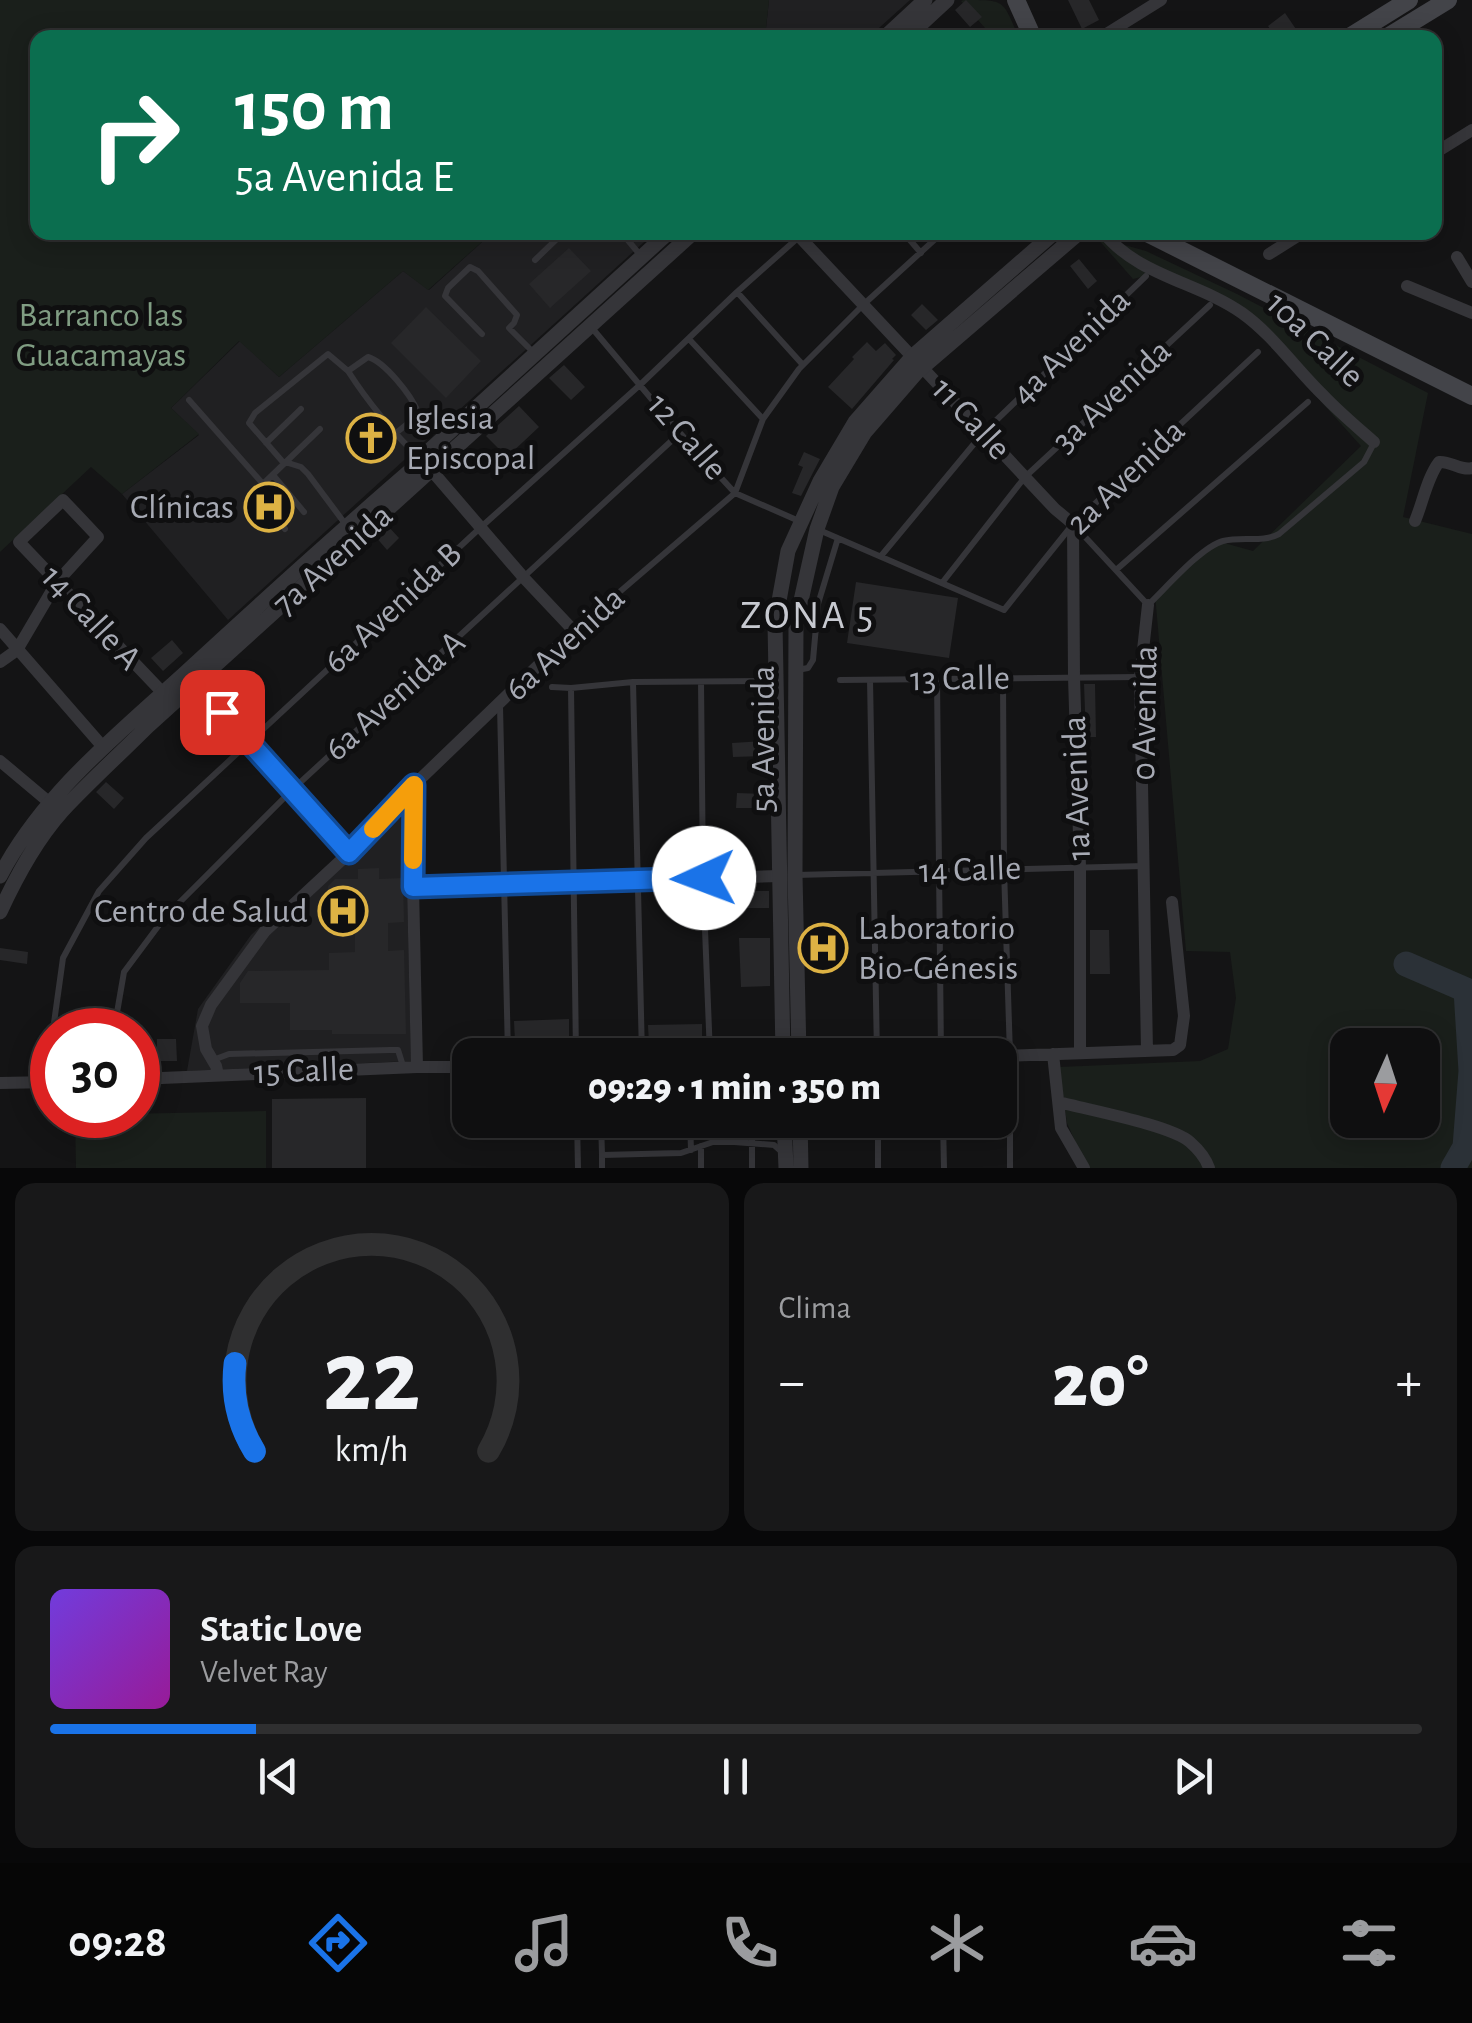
<!DOCTYPE html>
<html lang="es">
<head>
<meta charset="utf-8">
<style>
  :root { --surface:#0f0f10; --page:#181819; --text:#f1f3f6; --muted:#9b9c9f; --line:#2f2f30; --accent:#1a73e8 }
  body { margin:0; font-family:"Alegreya Sans",sans-serif; background:var(--page); color:var(--text); height:100vh; display:flex; flex-direction:column; font-size:38px; white-space:nowrap }
  * { box-sizing:border-box; margin:0 }
  p { font-size:32px; color:var(--muted) }
  .icon { flex:none; width:55px; height:55px; fill:none; stroke:currentColor; stroke-width:2; stroke-linecap:round; stroke-linejoin:round }
  .map { position:relative; height:1168px; overflow:hidden }
  .drawer { display:flex; flex-direction:column; gap:15px; padding:15px; background:#080809; flex:1 }
  .drawer>* { flex:none }
  .hud { position:absolute; left:30px; top:30px; width:1412px; height:210px; border-radius:20px; box-shadow:0 5px 25px #0003,0 0 0 2px var(--line); background:#0b6e4f; color:#fff; overflow:hidden }
  .needle { width:65px; rotate:183deg }
  .tools { position:absolute; left:1330px; top:1028px; display:grid; gap:20px }
  .tools a { display:grid; place-items:center; width:110px; height:110px; border-radius:20px; background:var(--surface); box-shadow:0 5px 25px #0003,0 0 0 2px var(--line); font-size:50px }
  .speed { position:absolute; left:30px; top:1008px; display:flex; gap:20px; font-size:50px; font-weight:700; text-align:center }
  .speed>* { display:grid; place-content:center; width:130px; height:130px; border-radius:50%; background:var(--surface); box-shadow:0 5px 25px #0003,0 0 0 2px var(--line); line-height:1 }
  .speed .limit { border:15px solid #d22; background:#fff; color:#111 }
  .pin { position:absolute; display:grid; place-items:center; width:85px; height:85px; color:#fff; margin:-42px; border-radius:20px; box-shadow:0 5px 15px #0006 }
  .me { position:absolute; width:110px; margin:-55px; rotate:268deg; stroke-linejoin:round; filter:drop-shadow(0 0 8px #0008) }
  .turn { display:flex; align-items:center; gap:35px; height:210px; padding:0 40px; font-size:45px }
  .turn .icon { width:130px; height:130px; stroke-width:2.5 }
  .turn b { display:block; font-size:70px; line-height:85px }
  .big { font-size:75px; font-weight:800; line-height:1.1 }
  .drawer .widget { flex:1; display:flex; flex-direction:column; justify-content:center; gap:15px; min-width:0; padding:0 35px; border-radius:20px; background:var(--page) }
  .drawer .dial { align-items:center; gap:0 }
  .dial svg { height:260px; overflow:visible; fill:none; stroke:var(--line); stroke-width:7; stroke-linecap:round; text-anchor:middle }
  .dial text { fill:var(--text); stroke:none }
  .song { display:flex; align-items:center; gap:30px }
  .cover { width:120px; height:120px; border-radius:15px; background:linear-gradient(135deg,hsl(260 70% 55%),hsl(300 70% 35%)) }
  .played { height:10px; border-radius:5px; background:linear-gradient(90deg,var(--accent) 15%,var(--line) 15%) }
  .keys { display:flex; justify-content:space-around; direction:ltr }
  .heat { display:flex; justify-content:space-between; align-items:center; font-size:55px; direction:ltr }
  .drawer .tiles { flex:1; display:grid; gap:15px; grid-template-columns:1fr 1fr }
  .widget:last-child { grid-column:span 2 }
  .trip { position:absolute; left:452px; top:1038px; width:565px; height:100px; border-radius:20px; background:var(--surface); box-shadow:0 5px 25px #0003,0 0 0 2px var(--line); font-weight:800; line-height:100px; text-align:center }
  .menu { display:flex; height:160px; justify-content:space-around; align-items:center; background:#060606; color:var(--muted) }
  .menu .icon { width:70px; height:70px }
  .menu .current { color:var(--accent) }
  .menu b { font-size:45px; color:var(--text) }
  .map>svg:first-child { display:block }
  .built { fill:#202022 }
  .green { fill:#1a1f1b; fill-rule:evenodd }
  .lines { fill:none; stroke-linecap:round; stroke-linejoin:round }
  .river { stroke:#2b3137; stroke-width:25 }
  .building { fill:#272729 }
  .service { stroke:#353539; stroke-width:6 }
  .minor { stroke:#353539; stroke-width:12 }
  .tertiary { stroke:#353539; stroke-width:15 }
  .secondary { stroke:#434449; stroke-width:18 }
  .route-casing { stroke:#114b97; stroke-width:25 }
  .route { stroke:#1a73e8; stroke-width:18 }
  .slow { stroke:#f59e0b; stroke-width:18 }
  .labels { text-anchor:middle; dominant-baseline:central; stroke-width:10; stroke-linejoin:round; paint-order:stroke }
  .park-label { font-size:35px; fill:#809d83; stroke:#0f0f10 }
  .street-label { font-size:35px; fill:#a7aab4; stroke:#0f0f10 }
  .poi-label { font-size:35px; fill:#a7aab4; stroke:#0f0f10; text-anchor:start }
  .quarter-label { font-size:40px; letter-spacing:2.5px; fill:#c7c9d0; stroke:#0f0f10 }
</style>
</head>
<body>
<div class="map">
<svg width="1472" height="1168" viewBox="0 0 1472 1168">
  <rect width="100%" height="100%" fill="#141415"/>
  <path class="built" d="M769,0H910L869,37L754,38L766,28Z
    M492,233H654L228,620L122,494L199,435L171,408L240,341L279,377L403,271L429,290Z
    M414,789L407,887L411,1061L187,1071L198,1009L251,935Z"/>
  <path class="green" d="M0,0H769L766,28L754,37L38,38V232L492,233L428,290L403,271L279,377L239,341L171,408L199,434L122,494L91,467L0,552Z
    M964,0C1007,0 1002,0 1019,37H993L961,1Z
    M1096,237L1146,251L1237,294L1428,393L1403,517L1472,534V1168H1087L1067,1123L1059,1067L1200,1061L1228,1049L1236,998L1230,952L1186,951L1155,594L1217,541L1253,551L1361,446L1252,325L1162,272L1133,279ZM1348,1045H1422V1120H1348Z
    M266,1111V1168H76L75,1115Z"/>
  <g class="lines">
    <path class="river" d="M1406,964L1466,990L1471,1071L1465,1147L1453,1168"/>
  </g>
  <path class="building" d="M966,0L982,17L970,27L955,10Z
    M1068,0H1089L1099,20L1082,29Z
    M1285,13L1302,38H1276L1268,26Z
    M569,248L591,271L550,308L529,284Z
    M1079,259L1097,281L1088,289L1070,266Z
    M922,304L938,320L926,330L911,315Z
    M426,307L481,361L446,398L391,343Z
    M867,342L876,351L885,343L896,355L892,359L894,360L852,409L828,387L854,359L852,357Z
    M564,365L585,387L571,400L549,378Z
    M519,406L539,427L507,457L486,436Z
    M366,416L393,447L377,460L350,430Z
    M804,452L820,459L801,496L792,493L803,467L798,465Z
    M387,525L399,538L387,550L375,536Z
    M856,582L958,598L949,658L847,643Z
    M172,640L183,653L163,671L151,658Z
    M1084,684H1095L1096,737H1086Z
    M191,704L214,728L202,738L180,715Z
    M766,741V756L733,757L732,743Z
    M106,782L124,798L114,809L96,792Z
    M737,793L767,794V808H736Z
    M379,868V879L403,878L404,922L388,923V951L404,950L406,1034H332V1030H290V1003H240V983L248,971L329,970V953L355,952V922H329L328,886L335,879H358V869Z
    M733,891H769V908H733Z
    M1090,930H1109L1110,974H1090Z
    M739,938H770V986L741,987Z
    M0,948L28,952L27,964L0,960Z
    M569,1019V1039L515,1042L514,1021Z
    M702,1024V1044L649,1045L648,1025Z
    M611,1038V1055H583V1039Z
    M157,1039H176L177,1061H157Z
    M366,1098V1168H272V1099Z"/>
  <g class="lines">
    <path class="service" d="M621,232L641,256
      M903,232L921,253
      M508,237L513,232
      M535,260L564,232
      M737,292L803,365
      M592,328L680,433L735,493L799,521
      M482,334L445,296L448,288L470,267L478,271L517,315L514,323L509,328L535,354
      M689,339L763,419
      M189,400L263,484L320,429
      M396,433L417,416L418,412C411,395 385,362 368,357L348,371C366,399 395,436 420,458
      M266,443L301,409
      M273,475L304,512
      M263,484L255,492L285,529
      M346,525L308,474L301,467L282,461L249,423L255,413L328,354L348,371
      M1075,526L1148,605C1166,588 1201,547 1223,541C1242,536 1262,543 1279,534L1364,462L1374,443
      M819,530L1004,610L1073,524L1258,352
      M881,556L983,433L1146,276
      M1116,570L1308,402
      M942,583L1025,477L1210,305
      M574,631L735,493L763,419L799,369L863,305L943,232
      M797,670L808,668L813,660L818,604L838,538
      M1003,678L1004,869L1010,1055V1168
      M937,679L941,1055
      M840,680L1139,677
      M870,680L877,1055
      M633,682L642,1055
      M701,682L703,879L710,1055
      M197,683L348,852
      M552,687L571,688L633,682L775,681
      M571,688L576,1055
      M500,706L508,1055
      M796,875L1144,866
      M53,1030L63,958L99,891L146,838L480,528L641,384L737,292L800,236
      M114,1030L124,972L165,917L292,790L680,433
      M213,1060L229,1054L390,1050H398L403,1066
      M45,1081L52,1031
      M577,1120L578,1168
      M601,1120L602,1155
      M690,1120L691,1150
      M720,1120V1142
      M878,1120V1168
      M943,1120L944,1168
      M701,1146V1168
      M602,1168V1155L681,1153L713,1142H734L774,1145L783,1153
      M752,1168V1120"/>
    <path class="minor" d="M1100,38L1161,0
      M1435,153L1472,130
      M795,232L1055,509L1073,524L1074,677L1080,867V1052
      M1103,232C1138,276 1198,282 1242,313C1273,335 1296,369 1323,395C1339,412 1357,427 1374,442
      M1269,254L1304,232
      M1457,257L1472,282
      M1407,286L1472,313
      M1415,521C1423,502 1427,478 1439,462C1451,461 1461,471 1472,468
      M0,629L103,747
      M0,662L17,650L57,582L98,537L63,500L19,542L163,693
      M0,761L50,803
      M414,785L413,887L417,1067
      M413,887L779,876
      M1147,1051L1140,677L1148,605
      M1053,1054L1061,1128L1084,1168
      M1000,1056L1173,1050L1180,1045L1184,1016L1172,902
      M218,1075L216,1066L206,1049L202,1026L211,1005L265,931L349,853L414,785L574,631L524,578L426,464
      M138,1079L417,1067H470
      M0,1083L52,1082
      M1059,1102C1088,1110 1170,1125 1190,1142C1198,1149 1206,1159 1209,1168"/>
    <path class="tertiary" d="M884,38L925,0
      M906,38L947,0
      M0,876C43,794 117,735 184,674C261,603 338,533 417,465L421,458L669,232
      M0,912C16,877 37,839 62,811C89,782 119,755 147,727L694,232
      M783,1055L775,623L788,551L820,481L855,422L913,356L1055,232
      M799,1055L795,875L796,623L817,529L832,487L865,432L917,372L1080,232
      M784,1120L786,1168
      M800,1120L801,1168"/>
    <path class="secondary" d="M1016,0L1033,38
      M1348,38L1409,0
      M1386,38L1448,0
      M1145,232L1472,396"/>
  </g>
  <g class="lines">
    <g class="route-casing">
      <path id="route" d="M222,712L349,853L414,785L413,887L704,878"/>
    </g>
    <use href="#route" class="route"/>
    <path class="slow" d="M373,829L414,785L413,860"/>
  </g>
  <defs>
    <g id="church-ring" transform="scale(2.5)"><circle r="9.5" fill="#0f0f10" stroke="#ddb244" stroke-width="1.5"/><path d="M-1.2-6h2.4v3.5h3.3v2.4h-3.3V6h-2.4V-.1h-3.3v-2.4h3.3Z" fill="#ddb244"/></g>
    <g id="hospital-ring" transform="scale(2.5)"><circle r="9.5" fill="#0f0f10" stroke="#ddb244" stroke-width="1.5"/><path d="M-5-5h3v3.5h4V-5h3V5h-3V1.5h-4V5h-3Z" fill="#ddb244"/></g>
  </defs>
  <g fill-rule="evenodd">
    <use href="#church-ring" x="371" y="438"/>
    <use href="#hospital-ring" x="269" y="507"/>
    <use href="#hospital-ring" x="343" y="911"/>
    <use href="#hospital-ring" x="823" y="948"/>
  </g>
  <g class="labels">
    <g class="park-label">
      <text x="101" y="315">Barranco las<tspan x="101" dy="40">Guacamayas</tspan></text>
    </g>
    <g class="street-label">
      <text transform="translate(1315 340) rotate(44)">10a Calle</text>
      <text transform="translate(1071 347) rotate(-44)">4a Avenida</text>
      <text transform="translate(1112 396) rotate(-43)">3a Avenida</text>
      <text transform="translate(971 419) rotate(47)">11 Calle</text>
      <text transform="translate(687 437) rotate(49)">12 Calle</text>
      <text transform="translate(1126 477) rotate(-44)">2a Avenida</text>
      <text transform="translate(333 560) rotate(-42)">7a Avenida</text>
      <text transform="translate(393 608) rotate(-43)">6a Avenida B</text>
      <text transform="translate(91 618) rotate(47)">14 Calle A</text>
      <text transform="translate(565 644) rotate(-43)">6a Avenida</text>
      <text transform="translate(960 679) rotate(-1)">13 Calle</text>
      <text transform="translate(395 696) rotate(-42)">6a Avenida A</text>
      <text transform="translate(1145 713) rotate(-89)">0 Avenida</text>
      <text transform="translate(763 739) rotate(-90)">5a Avenida</text>
      <text transform="translate(1077 788) rotate(-92)">1a Avenida</text>
      <text transform="translate(970 870) rotate(-2)">14 Calle</text>
      <text transform="translate(304 1071) rotate(-2)">15 Calle</text>
    </g>
    <g class="poi-label">
      <text x="406" y="418">Iglesia<tspan x="406" dy="40">Episcopal</tspan></text>
      <text x="234" y="507" text-anchor="end">Clínicas</text>
      <text x="308" y="911" text-anchor="end">Centro de Salud</text>
      <text x="858" y="928">Laboratorio<tspan x="858" dy="40">Bio-Génesis</tspan></text>
    </g>
    <g class="quarter-label">
      <text x="808" y="616">ZONA 5</text>
    </g>
  </g>
</svg>
<div class="tools">
<a><svg class="needle" viewBox="-14 -14 28 28"><path d="M0-13l5 13h-10z" fill="#e53935"/><path d="M0 13l5-13h-10z" fill="#9b9c9f"/></svg></a>
</div>
<div class="speed"><div class="limit">30</div></div>
<div class="pin" style="left:222px;top:712px;background:#d93025"><svg class="icon" aria-label="arrive" viewBox="0 0 24 24"><path d="M6 21V4h12l-3 4 3 4H6"/></svg></div>
<svg class="me" style="left:704px;top:878px" viewBox="-20 -20 40 40"><circle r="19" fill="#fff"/><path d="M0-13L10 11 0 6-10 11z" fill="#1a73e8"/></svg>
<div class="trip">09:29 · 1 min · 350 m</div>
<div class="hud">
<div class="turn"><svg class="icon" aria-label="right" viewBox="0 0 24 24"><path d="M7 20v-9h11M14 6l5 5-5 5"/></svg><div><b>150 m</b>5a Avenida E</div></div>
</div>
</div>
<section class="drawer">
<div class="tiles">
<div class="widget dial"><svg viewBox="0 0 100 80">
<path d="M14 69A42 42 0 1 1 86 69"/>
<path d="M14 69A42 42 0 0 1 8 42" stroke="#1a73e8"/>
<text x="50" y="56" font-size="32" font-weight="700">22</text>
<text x="50" y="72" font-size="11">km/h</text>
</svg></div>
<div class="widget"><p>Clima</p>
<div class="heat"><a>−</a><b class="big">20°</b><a>+</a></div>
</div>
<div class="widget">
<div class="song"><i class="cover"></i><div><b>Static Love</b><p>Velvet Ray</p></div></div>
<div class="played"></div>
<div class="keys"><svg class="icon" aria-label="previous" viewBox="0 0 24 24"><path d="M18 5L8 12l10 7zM5 5v14"/></svg><svg class="icon" aria-label="pause" viewBox="0 0 24 24"><path d="M8 5v14M16 5v14"/></svg><svg class="icon" aria-label="next" viewBox="0 0 24 24"><path d="M6 5l10 7-10 7zM19 5v14"/></svg></div>
</div>
</div>
</section>
<nav class="menu">
<b>09:28</b>
<svg class="icon current" aria-label="directions" viewBox="0 0 24 24"><path d="M12 3l9 9-9 9-9-9zM9 14v-3h6M13 9l2 2-2 2"/></svg>
<svg class="icon" aria-label="music" viewBox="0 0 24 24"><path d="M9 18V5l10-2v13"/><circle cx="6" cy="18" r="3"/><circle cx="16" cy="16" r="3"/></svg>
<svg class="icon" aria-label="phone" viewBox="0 0 24 24"><path d="M5 4h4l2 5-3 2q2 4 5 5l2-3 5 2v4C11 20 4 13 5 4z"/></svg>
<svg class="icon" aria-label="climate" viewBox="0 0 24 24"><path d="M12 3v18M4 7l16 10M4 17L20 7"/></svg>
<svg class="icon" aria-label="car" viewBox="0 0 24 24"><path d="M5 17H2v-5l4-1 3-4h7l3 4 3 1v5h-3M9 17h6M6 11h13"/><circle cx="7" cy="17" r="2"/><circle cx="17" cy="17" r="2"/></svg>
<svg class="icon" aria-label="filters" viewBox="0 0 24 24"><path d="M4 7h16M4 17h16"/><circle cx="9" cy="7" r="2"/><circle cx="15" cy="17" r="2"/></svg>
</nav>
</body>
</html>
